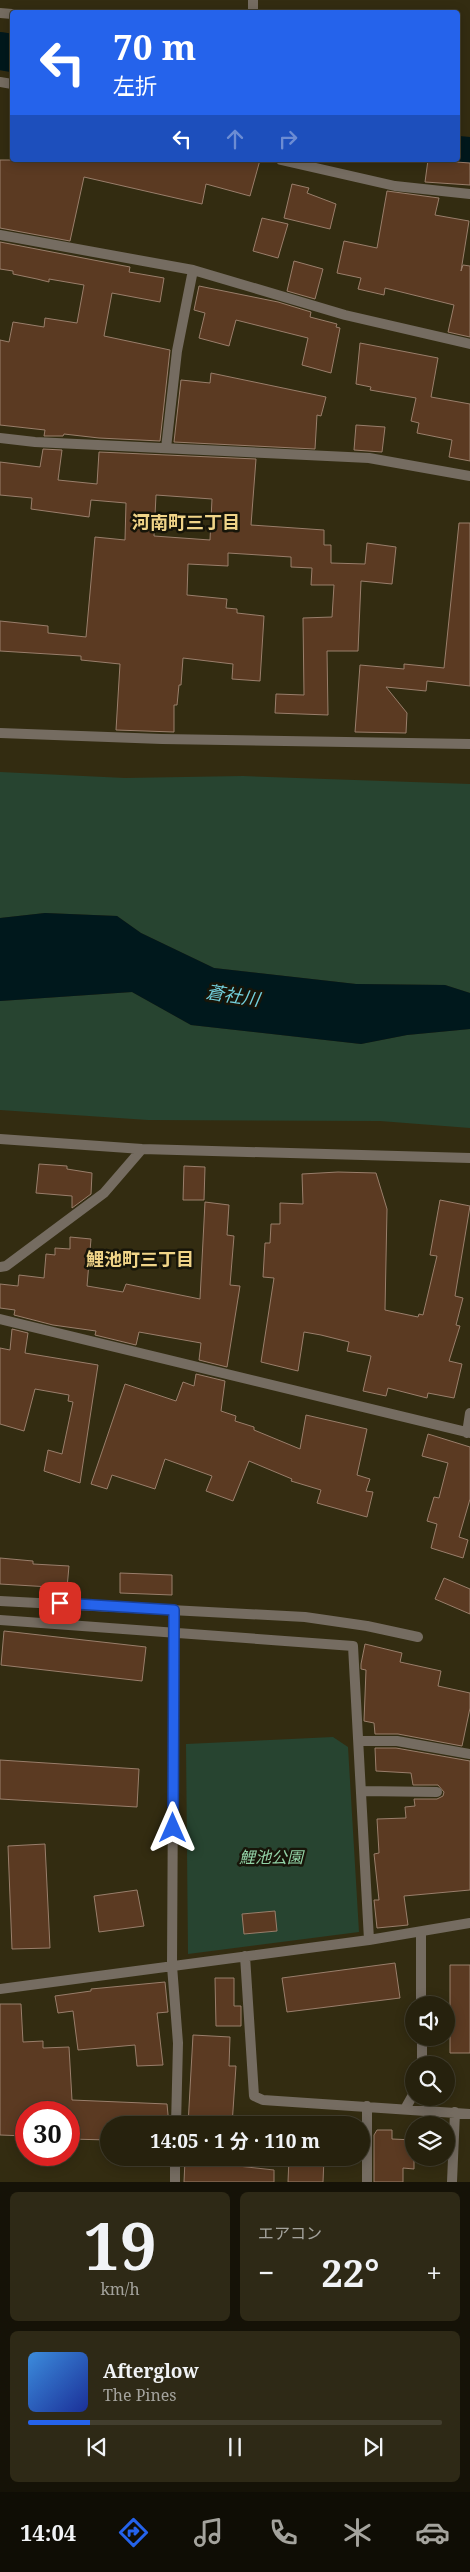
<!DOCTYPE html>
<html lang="ja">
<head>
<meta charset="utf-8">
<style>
  :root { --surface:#26210d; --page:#2e2916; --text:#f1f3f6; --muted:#a4a39d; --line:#423e2e; --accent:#2563eb }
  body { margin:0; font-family:"Noto Serif","Noto Sans JP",serif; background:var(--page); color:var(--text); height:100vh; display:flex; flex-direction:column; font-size:19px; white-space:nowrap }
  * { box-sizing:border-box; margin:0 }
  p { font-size:16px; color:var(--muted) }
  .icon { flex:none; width:28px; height:28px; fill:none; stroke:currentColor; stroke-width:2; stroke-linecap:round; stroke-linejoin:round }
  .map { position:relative; height:2182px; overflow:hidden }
  .details { display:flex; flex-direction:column; gap:10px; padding:10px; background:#151207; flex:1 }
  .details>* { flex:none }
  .hud { position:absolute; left:10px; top:10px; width:450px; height:152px; border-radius:5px; box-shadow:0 2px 12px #0003,0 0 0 1px var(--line); background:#2563eb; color:#fff; overflow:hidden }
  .controls { position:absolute; left:405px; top:1996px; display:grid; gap:10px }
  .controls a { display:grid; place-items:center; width:50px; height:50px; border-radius:50%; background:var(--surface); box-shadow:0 2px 12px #0003,0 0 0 1px var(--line); font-size:25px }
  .speed { position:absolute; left:15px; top:2101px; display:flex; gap:10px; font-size:25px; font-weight:700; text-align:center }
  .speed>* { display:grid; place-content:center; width:65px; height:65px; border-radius:50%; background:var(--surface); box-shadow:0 2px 12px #0003,0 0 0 1px var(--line); line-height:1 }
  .speed .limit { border:8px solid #d22; background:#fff; color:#111 }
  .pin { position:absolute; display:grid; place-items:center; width:42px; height:42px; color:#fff; margin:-21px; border-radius:10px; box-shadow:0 2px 8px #0006 }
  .me { position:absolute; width:55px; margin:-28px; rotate:0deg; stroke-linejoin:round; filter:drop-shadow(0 0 4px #0008) }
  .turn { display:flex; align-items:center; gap:18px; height:105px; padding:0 20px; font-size:22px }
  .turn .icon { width:65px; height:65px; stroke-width:2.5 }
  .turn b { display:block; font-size:35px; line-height:42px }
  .lanes { display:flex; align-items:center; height:48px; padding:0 20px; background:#0003; justify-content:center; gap:25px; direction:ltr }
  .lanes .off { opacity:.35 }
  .big { font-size:38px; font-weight:700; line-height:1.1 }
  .details .card { flex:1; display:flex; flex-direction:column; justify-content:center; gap:8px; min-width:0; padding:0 18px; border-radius:8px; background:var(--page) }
  .details .dial { align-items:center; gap:0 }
  .dial b { font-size:65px; line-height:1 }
  .song { display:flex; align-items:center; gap:15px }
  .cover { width:60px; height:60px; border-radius:8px; background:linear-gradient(135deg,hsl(210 70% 55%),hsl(230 70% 35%)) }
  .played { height:5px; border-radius:2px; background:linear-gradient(90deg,var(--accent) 15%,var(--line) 15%) }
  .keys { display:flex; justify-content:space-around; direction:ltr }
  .heat { display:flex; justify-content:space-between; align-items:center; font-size:28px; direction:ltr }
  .details .tiles { flex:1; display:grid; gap:10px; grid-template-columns:1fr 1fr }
  .card:last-child { grid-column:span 2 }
  .trip { position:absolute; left:100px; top:2116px; width:270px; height:50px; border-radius:25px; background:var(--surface); box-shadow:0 2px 12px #0003,0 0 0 1px var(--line); font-weight:700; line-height:50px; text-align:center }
  .tabs { display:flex; height:80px; justify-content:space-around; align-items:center; background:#0f0d05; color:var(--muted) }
  .tabs .icon { width:35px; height:35px }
  .tabs .current { color:var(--accent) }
  .tabs b { font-size:22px; color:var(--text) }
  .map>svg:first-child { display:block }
  .green { fill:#274430 }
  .water { fill:#00181c }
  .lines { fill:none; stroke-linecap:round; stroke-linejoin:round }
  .river { stroke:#00181c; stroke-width:38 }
  .building { fill:#5b3a22; stroke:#997e6b; fill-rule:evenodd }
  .street { stroke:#756c61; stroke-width:10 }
  .route-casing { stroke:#184099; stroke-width:12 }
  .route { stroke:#2563eb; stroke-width:9 }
  .labels { text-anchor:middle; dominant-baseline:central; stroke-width:5; stroke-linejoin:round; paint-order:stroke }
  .park-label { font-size:16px; font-style:italic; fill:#92d2a6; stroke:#171509 }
  .neighbourhood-label { font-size:18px; font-weight:bold; fill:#f0d488; stroke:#171509 }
  .water-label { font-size:18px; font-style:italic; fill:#73d0dd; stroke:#171509 }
</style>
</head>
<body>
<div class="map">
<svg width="470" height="2182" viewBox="0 0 470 2182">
  <rect width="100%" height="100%" fill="#332c11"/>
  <path class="green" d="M0,772L125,778L243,776L470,784V993L445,985L356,984L214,968L141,933L117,916L45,913L0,918Z
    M132,992L191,1025L361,1044L407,1035L470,1029V1128L380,1121L148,1120L0,1110V1001Z
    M333,1737L348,1747L359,1932L188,1954L186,1744Z"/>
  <path class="water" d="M45,913L117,916L141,933L214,968L356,984L445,985L470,993V1029L407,1035L361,1044L191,1025L132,992L0,1001V918Z"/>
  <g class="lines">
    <path class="river" d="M0,51L12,53
      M458,155L470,156"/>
  </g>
  <path class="building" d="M0,160H260L250,196L206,184L202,204L84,177L70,241L0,228Z
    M428,160L470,163V185L425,182Z
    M292,184L309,188L307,193L336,204L330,229L284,218Z
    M387,191L439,198L435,215L469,221L461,271L463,265L470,266V337L448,332L454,305L385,288L384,295L358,289L361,278L337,273L344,241L377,248Z
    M262,218L288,224L278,258L253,251Z
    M0,242L130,267L129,272L164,278L160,302L112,293L104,336L170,350L160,441L99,438L64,434L63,436H44L45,430L0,425V340L9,342L13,322L44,327L45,318L77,323L84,285L49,279V282L37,279L13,274V271L0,269Z
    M294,261L323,269L315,299L287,291Z
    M199,286L278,302L311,312L310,317L337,324L336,327L340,328L331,373L302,365L308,338L236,320L229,346L199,338L205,313L194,310Z
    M360,343L438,358L431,397L470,404V461L449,457L452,440L417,433L419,423L411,421L416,398L370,390L371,387L356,384Z
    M211,373L326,397L321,416L317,415L315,449L174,442L181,380L210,383Z
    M356,425L385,427L382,452L354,450Z
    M43,449L62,450L58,480L97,484L99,452L256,459L251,525L324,530V545H331V563L365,564L367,543L396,547L392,584L361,581L358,651H327L328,715L275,713L276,694L304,695L303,618L332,617L334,585H311L312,568L291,567V557L228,553V566L188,564L187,595L227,599L226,608L237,609V613L264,616L260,681L232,679L233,664L183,658L181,685H179L177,705H174V732L116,730L120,664L81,660V656L0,651V621L48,626V633L86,637L95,537L125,540L126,503L91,500L89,517L31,509L32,498L0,495V462L40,467ZM156,495L212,499L210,540L154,536Z
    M459,523H470V686L427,681L426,691L386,687L407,713L406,733L355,732L360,665L404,669V664L444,668Z
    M39,1164L67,1166V1169L92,1173L91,1194L72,1208V1196L36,1193Z
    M184,1166L205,1167L204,1200H183Z
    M338,1172L376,1173L387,1209L385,1310L418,1317L419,1314L423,1315L437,1256L430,1255L440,1200L470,1206L455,1296L463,1298L456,1325L460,1326L449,1361L462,1364L454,1398L428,1393L427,1398L388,1388L386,1396L363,1391L371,1356L347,1351L349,1342L321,1335L304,1332L298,1371L261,1362L274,1278L263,1277L265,1243H270L271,1224H280V1203L303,1204L302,1174Z
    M205,1202L229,1205L227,1235L234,1236L230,1285L240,1286L227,1367L199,1360L201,1343L139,1332L136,1345L95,1335L96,1331L53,1325L14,1315L15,1310L0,1308V1284L18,1286L19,1275L44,1278L46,1254L55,1255V1248L70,1249V1237L91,1239L87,1286L123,1292L126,1284L200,1299Z
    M12,1329L28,1333L25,1353L98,1365L80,1483L44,1471L48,1450L62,1454L73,1402L68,1401L69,1395L35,1389L24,1431L0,1424V1348L10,1350Z
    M196,1374L225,1381L221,1411L236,1416L235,1421L254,1427V1430L300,1449L306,1415L367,1429L357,1475L370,1479L366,1491L373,1492L367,1517L317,1503L321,1490L291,1481L292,1479L249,1461L233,1501L206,1491L212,1476L165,1459L155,1489L112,1475L107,1489L91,1484L125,1384L176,1401L183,1382L194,1386Z
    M428,1434L470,1447V1499L459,1537L468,1540L463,1558L431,1548L437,1524L427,1521L434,1497L439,1498L448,1463L422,1456Z
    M0,1558L33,1561V1564L69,1566L67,1588L0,1584Z
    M120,1573L172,1575V1595L120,1593Z
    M444,1578L470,1589V1614L435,1599Z
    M4,1631L146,1647L142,1681L1,1665Z
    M365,1644L402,1653L400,1662L441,1671L438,1686L470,1693V1708L462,1746L398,1734H375L374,1723L364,1721L366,1670L361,1669V1664Z
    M375,1748H396L470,1761V1890L404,1896L408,1925L377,1928L374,1900H379L374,1854L379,1853L377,1819L406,1818L405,1807L415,1806L414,1799H437L443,1796L444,1792L438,1785H413L411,1773L376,1771Z
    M0,1760L139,1769L137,1807L0,1799Z
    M45,1844L50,1948L12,1949L8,1846Z
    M137,1890L144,1926L99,1932L94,1896Z
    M275,1911L277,1931L244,1934L242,1914Z
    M395,1963L400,1998L287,2012L282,1978Z
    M450,1965H470V2053H450Z
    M215,1978H234V2006H241V2026H216Z
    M165,1982L168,2012L157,2013L163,2065L137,2066L135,2045L78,2050L73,2011L58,2013L55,1996L91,1991V1989Z
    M0,2004H21L23,2042L43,2041V2048L69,2047L72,2100L167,2104L169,2125H109V2140L69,2139V2112H26V2136L0,2135Z
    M193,2035L230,2037L229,2066H236L232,2125H188Z
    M377,2130H392V2139L414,2140V2169L403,2168V2182H374V2135Z
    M289,2158H324L323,2182H288Z
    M215,2159L238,2161V2166L274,2170V2182H184L185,2160L214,2162Z"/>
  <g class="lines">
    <path class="street" d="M253,12V0
      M0,13L12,14
      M0,82L12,84
      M281,160L395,186L470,194
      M0,235L193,270L345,315L470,344
      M0,438L35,442L369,458L470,476
      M166,448L177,351L193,270
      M0,733L162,739L470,744
      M0,1139L142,1149L470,1158
      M0,1267L6,1266L104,1193L142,1149
      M0,1319L470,1433
      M467,1433L470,1413
      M0,1601L305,1617L367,1626L418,1637
      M174,1610L172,1966L178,2043L176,2125
      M0,1620L353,1646L369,1940
      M359,1741H397L470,1754
      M362,1791L437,1792
      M421,1932V2005
      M245,1956L254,2096L263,2100L470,2114
      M0,1989L369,1940L470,1923
      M422,2038V2065
      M405,2109L414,2093
      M175,2182V2158
      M367,2182V2106
      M452,2182L455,2112"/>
  </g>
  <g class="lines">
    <g class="route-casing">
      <path id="route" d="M60,1603L174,1610L173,1828"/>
    </g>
    <use href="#route" class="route"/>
  </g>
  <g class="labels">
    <g class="park-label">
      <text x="271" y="1857">鯉池公園</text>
    </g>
    <g class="neighbourhood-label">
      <text x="186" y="522">河南町三丁目</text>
      <text x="140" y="1259">鯉池町三丁目</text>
    </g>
    <g class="water-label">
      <text transform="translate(233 995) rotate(9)">蒼社川</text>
    </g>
  </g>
</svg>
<div class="controls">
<a><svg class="icon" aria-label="sound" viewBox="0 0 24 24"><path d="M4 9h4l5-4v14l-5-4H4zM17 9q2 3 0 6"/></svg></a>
<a><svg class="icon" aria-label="search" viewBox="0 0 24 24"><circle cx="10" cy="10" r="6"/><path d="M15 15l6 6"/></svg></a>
<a><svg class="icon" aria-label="layers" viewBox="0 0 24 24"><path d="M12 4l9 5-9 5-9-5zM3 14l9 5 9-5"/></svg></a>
</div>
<div class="speed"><div class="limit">30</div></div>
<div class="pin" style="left:60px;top:1603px;background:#d93025"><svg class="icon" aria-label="arrive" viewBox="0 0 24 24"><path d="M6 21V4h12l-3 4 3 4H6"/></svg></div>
<svg class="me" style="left:173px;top:1828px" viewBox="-20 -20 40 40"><path d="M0-17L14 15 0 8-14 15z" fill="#2563eb" stroke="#fff" stroke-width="4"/></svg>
<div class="trip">14:05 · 1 分 · 110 m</div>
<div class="hud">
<div class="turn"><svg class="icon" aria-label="left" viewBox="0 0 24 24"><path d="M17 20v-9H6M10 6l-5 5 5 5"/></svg><div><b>70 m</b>左折</div></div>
<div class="lanes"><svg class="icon" aria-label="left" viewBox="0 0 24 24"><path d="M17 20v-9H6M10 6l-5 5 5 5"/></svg><svg class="icon off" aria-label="ahead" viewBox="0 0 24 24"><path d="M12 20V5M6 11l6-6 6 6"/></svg><svg class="icon off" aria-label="right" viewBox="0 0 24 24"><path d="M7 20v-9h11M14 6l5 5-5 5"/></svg></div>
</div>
</div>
<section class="details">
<div class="tiles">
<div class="card dial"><b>19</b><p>km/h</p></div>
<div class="card"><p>エアコン</p>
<div class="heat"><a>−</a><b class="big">22°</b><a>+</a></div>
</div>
<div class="card">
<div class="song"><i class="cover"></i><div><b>Afterglow</b><p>The Pines</p></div></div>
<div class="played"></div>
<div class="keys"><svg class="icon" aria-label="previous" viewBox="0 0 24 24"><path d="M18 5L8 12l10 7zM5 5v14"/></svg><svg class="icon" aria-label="pause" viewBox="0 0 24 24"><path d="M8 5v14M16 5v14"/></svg><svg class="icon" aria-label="next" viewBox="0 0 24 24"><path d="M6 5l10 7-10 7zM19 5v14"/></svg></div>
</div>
</div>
</section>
<nav class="tabs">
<b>14:04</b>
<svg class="icon current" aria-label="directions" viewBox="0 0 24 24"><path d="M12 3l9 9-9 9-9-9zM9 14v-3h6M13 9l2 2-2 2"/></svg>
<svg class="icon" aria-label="music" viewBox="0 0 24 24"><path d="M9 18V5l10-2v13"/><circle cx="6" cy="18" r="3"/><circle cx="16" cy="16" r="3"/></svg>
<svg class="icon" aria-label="phone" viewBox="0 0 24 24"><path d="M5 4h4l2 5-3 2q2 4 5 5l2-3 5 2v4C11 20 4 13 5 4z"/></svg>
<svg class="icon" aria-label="climate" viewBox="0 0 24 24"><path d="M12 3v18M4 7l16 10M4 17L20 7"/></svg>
<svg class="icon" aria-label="car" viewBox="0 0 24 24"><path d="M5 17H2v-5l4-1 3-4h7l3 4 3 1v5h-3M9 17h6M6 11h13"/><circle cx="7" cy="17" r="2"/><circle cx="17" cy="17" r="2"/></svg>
</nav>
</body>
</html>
